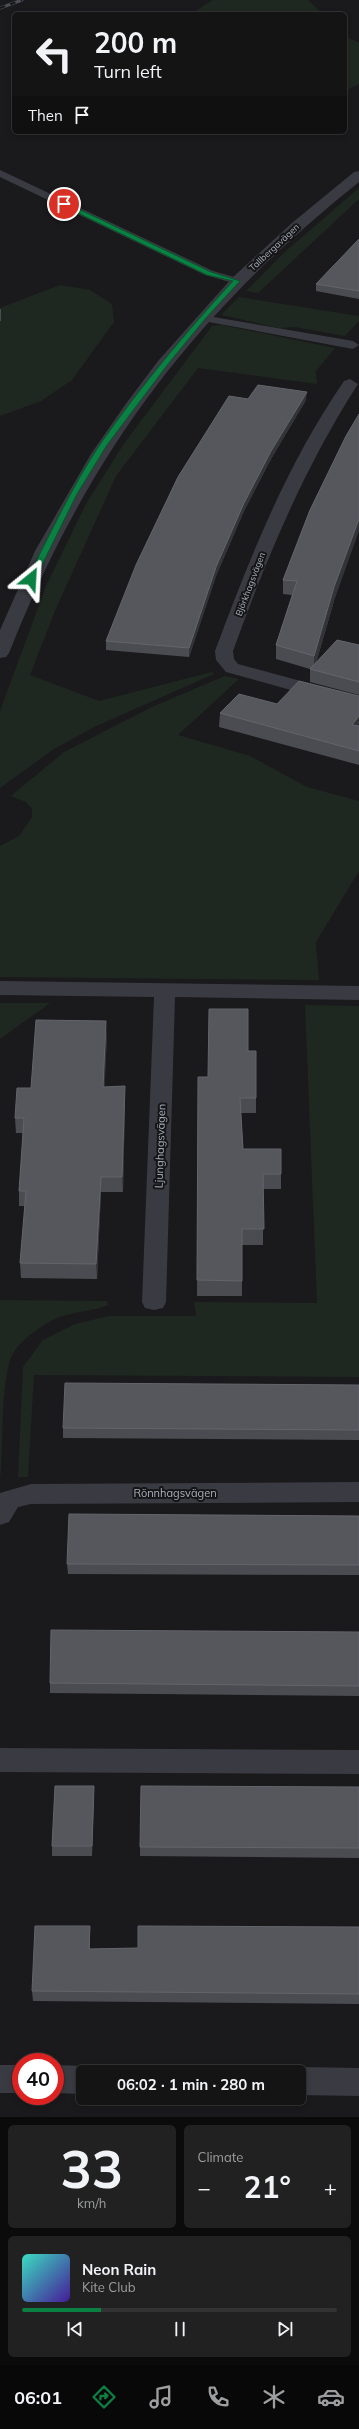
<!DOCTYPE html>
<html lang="en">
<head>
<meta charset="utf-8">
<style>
  :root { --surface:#141415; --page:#212122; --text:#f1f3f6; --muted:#9d9ea0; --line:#333334; --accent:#0b8043 }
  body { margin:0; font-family:Mulish,sans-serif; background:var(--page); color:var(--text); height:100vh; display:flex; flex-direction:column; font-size:15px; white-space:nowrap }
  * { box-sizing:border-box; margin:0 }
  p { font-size:13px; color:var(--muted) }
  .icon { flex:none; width:22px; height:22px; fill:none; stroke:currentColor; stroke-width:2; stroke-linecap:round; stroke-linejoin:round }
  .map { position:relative; height:2117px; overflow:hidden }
  .side { display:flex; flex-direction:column; gap:8px; padding:8px; background:#0b0b0c; flex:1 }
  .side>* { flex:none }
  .hud { position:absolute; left:12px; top:12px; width:335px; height:122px; border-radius:6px; box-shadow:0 2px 6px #0003,0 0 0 1px var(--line); background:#141415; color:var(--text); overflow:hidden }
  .speed { position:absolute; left:12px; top:2053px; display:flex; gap:8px; font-size:20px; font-weight:700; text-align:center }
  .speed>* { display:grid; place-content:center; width:52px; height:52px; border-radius:50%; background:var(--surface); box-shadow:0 2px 6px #0003,0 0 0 1px var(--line); line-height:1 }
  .speed .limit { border:6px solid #d22; background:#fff; color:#111 }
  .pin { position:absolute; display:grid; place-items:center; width:34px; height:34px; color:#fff; margin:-17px; border:2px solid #fff; border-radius:50%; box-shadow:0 1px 4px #0007 }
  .me { position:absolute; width:44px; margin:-22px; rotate:27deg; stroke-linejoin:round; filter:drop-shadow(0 0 3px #0008) }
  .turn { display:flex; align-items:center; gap:14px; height:84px; padding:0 16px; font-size:18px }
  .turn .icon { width:52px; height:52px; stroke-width:2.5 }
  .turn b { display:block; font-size:28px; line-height:34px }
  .then { display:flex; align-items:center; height:38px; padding:0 16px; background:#0003; gap:8px; font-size:15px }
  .big { font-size:30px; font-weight:700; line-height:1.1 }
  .side .widget { flex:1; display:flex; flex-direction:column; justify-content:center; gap:6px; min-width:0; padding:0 14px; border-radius:6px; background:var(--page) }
  .side .dial { align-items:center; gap:0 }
  .dial b { font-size:52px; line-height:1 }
  .song { display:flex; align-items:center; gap:12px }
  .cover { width:48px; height:48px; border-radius:6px; background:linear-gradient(135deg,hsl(170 70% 55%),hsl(260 70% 35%)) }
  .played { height:4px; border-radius:2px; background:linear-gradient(90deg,var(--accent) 25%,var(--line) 25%) }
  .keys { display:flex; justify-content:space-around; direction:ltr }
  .heat { display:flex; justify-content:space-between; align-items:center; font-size:22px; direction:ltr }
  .side .tiles { flex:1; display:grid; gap:8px; grid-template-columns:1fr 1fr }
  .widget:last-child { grid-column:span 2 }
  .trip { position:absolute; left:76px; top:2065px; width:230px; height:40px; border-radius:6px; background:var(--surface); box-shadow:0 2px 6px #0003,0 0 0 1px var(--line); font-weight:700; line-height:40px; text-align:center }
  .menu { display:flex; height:64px; justify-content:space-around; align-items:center; background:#080808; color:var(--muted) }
  .menu .icon { width:28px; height:28px }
  .menu .on { color:var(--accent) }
  .menu b { font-size:18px; color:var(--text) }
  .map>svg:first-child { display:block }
  .green { fill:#1f2820 }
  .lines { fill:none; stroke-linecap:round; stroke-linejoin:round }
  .service { fill:#3a3b42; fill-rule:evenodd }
  .minor { fill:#3a3b42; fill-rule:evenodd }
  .tertiary { fill:#3a3b42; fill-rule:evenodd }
  .rail-casing { stroke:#4d4f57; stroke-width:3 }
  .rail { stroke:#151517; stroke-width:2; stroke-dasharray:5.5; stroke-linecap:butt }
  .wall { fill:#4b4c51 }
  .shaded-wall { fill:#333437 }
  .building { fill:#56575d; stroke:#63656c }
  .route { fill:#0b8043; stroke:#07532c }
  .labels { text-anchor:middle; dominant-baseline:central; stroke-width:4; stroke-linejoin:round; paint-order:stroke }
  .far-street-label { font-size:9px; fill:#abb0bd; stroke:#151517 }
  .street-label { font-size:11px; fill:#abb0bd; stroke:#151517 }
</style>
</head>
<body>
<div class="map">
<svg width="359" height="2117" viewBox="0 0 359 2117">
  <rect width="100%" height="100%" fill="#1a1a1c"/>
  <path class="green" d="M213,0H308L323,14H191Z
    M345,36L359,43V84L345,91Z
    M359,188V199L258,293L246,291L287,250Z
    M60,285L90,290L112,304L114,322L72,380L41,401L0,416V308Z
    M239,297L359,316V321L345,336L295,327L279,328L221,315Z
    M222,325L335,348L316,371L317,384L198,368L116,476L55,611L30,675L99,701L212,672L214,674L94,727L54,749L0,788V711L46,586L86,504L123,445L212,326Z
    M225,676L239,679L178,735L250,756L307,787L359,801V871L316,942L319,980L0,977V846L19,836L32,817V809L26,802L11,796L64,752L152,707Z
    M0,1003H50L0,1039Z
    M305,1005L359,1006V1377L34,1375L28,1477H18L23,1367L43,1340L75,1324L109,1316H196L194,1302L317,1303Z
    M0,1300L107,1301L108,1305C91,1312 72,1311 55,1319C39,1327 16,1343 10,1360C0,1395 4,1443 0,1479Z"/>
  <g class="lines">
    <path class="service" d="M0,170L213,271L241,279L243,281L237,284L205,275L0,177Z
      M202,315L353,341L359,345L353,349L198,320L196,318Z"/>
    <path class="minor" d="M350,379L358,384C304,468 267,557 233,651L234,659L238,664L359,697V709L226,672L216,660L215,651C250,557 287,464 344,381Z
      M0,981L359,986V1000L175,997L166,1302L163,1308L154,1310L145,1308L142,1302L154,997L0,995Z
      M359,1482V1502L31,1504L18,1507L9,1522L0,1525V1493L31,1484Z
      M0,1748L359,1750V1774L0,1772Z
      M0,2065H21V2093H0Z
      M55,2065L83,2066L95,2072H83V2094L55,2093Z
      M299,2067L359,2068V2096L299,2095V2072H287Z"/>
    <path class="tertiary" d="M359,171V182C193,314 87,456 9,653L6,657L0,658V630L35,551L91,454L125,405L158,361L232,278L292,223L354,172Z"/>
    <g class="rail-casing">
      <path id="rail" d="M0,8L22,0"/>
    </g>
    <use href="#rail" class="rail"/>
  </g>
  <path class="wall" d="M359,239V299L316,291V284Z
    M0,309H1V321H0Z
    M248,399L306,400L271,459L244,511L216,576L189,657L106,650V641Z
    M310,510L334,601L316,663L359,645V695L310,682V669L276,659V645L292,595L283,594V580Z
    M359,696V765L219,727L220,713L277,704Z
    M107,1036L104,1087L125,1101L123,1192H101L97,1279L21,1278L20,1263L25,1206H19V1191L23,1133H16L15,1118L31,1088Z
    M248,1051L256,1098V1113H241L243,1149L281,1174V1189H263V1245H242V1296H197L198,1077H208Z
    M359,1385V1440L63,1438V1428Z
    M359,1516V1575L68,1574L67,1564Z
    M359,1632V1696L50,1693V1683Z
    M359,1787V1858L140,1856V1847Z
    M94,1796L92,1856H52V1846Z
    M90,1926V1949L138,1948L359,1927V2004L33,2001L32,1991Z"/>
  <path class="shaded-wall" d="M307,392L306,400L271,459L244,511L216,576L189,657V648L216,567L244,503L271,451Z
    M359,519V531L334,601L314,670V656L334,587Z
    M359,716V729L352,725Z
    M106,1021L107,1036L104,1102L103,1087Z
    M125,1086V1101L123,1192L122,1177Z
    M101,1177V1192L97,1279L96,1264Z
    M94,1786V1796L92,1856V1846Z"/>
  <path class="building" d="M359,239V291L316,284Z
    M258,385L307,392L271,451L244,503L216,567L189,648L106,641L136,565L178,477L229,396L248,399Z
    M359,414V519L334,587L314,656L276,645L297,581L283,580L310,510L346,436Z
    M337,640L359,645V682L310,669Z
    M299,681L359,696V716L352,725L359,726V751L220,713L239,694L277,704Z
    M209,1009H248V1051H256V1098H240L243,1149H281V1174H263L264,1229H242V1281L197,1280L198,1077H208Z
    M36,1020L106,1021L103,1087L125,1086L122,1177H101L96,1264L20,1263L26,1191H19L24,1118H15L17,1088H31Z
    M65,1383L359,1385V1430L63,1428Z
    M69,1514L359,1516V1565L67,1564Z
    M51,1630L359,1632V1686L50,1683Z
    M55,1786H94L92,1846H52Z
    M141,1786L359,1787V1848L140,1847Z
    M35,1926H90L89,1949L138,1948V1926L359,1927V1994L32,1991Z"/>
  <path class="route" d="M64,202L211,272L240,281L205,319L168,364L107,445L77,494L35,579L31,581L27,579C51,533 72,486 101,443C141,386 186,332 233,281L207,275L61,205Z"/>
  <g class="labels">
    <g class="far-street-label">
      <text transform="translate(274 247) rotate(-43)">Tallbergavägen</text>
      <text transform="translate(250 584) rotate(-69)">Björkhagsvägen</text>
    </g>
    <g class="street-label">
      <text transform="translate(160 1146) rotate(-88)">Ljunghagsvägen</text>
      <text x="175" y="1493">Rönnhagsvägen</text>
    </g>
  </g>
</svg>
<div class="speed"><div class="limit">40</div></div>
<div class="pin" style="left:64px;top:204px;background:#d93025"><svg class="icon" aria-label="arrive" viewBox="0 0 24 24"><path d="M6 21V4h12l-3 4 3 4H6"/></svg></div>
<svg class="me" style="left:31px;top:579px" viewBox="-20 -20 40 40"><path d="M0-17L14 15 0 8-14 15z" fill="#0b8043" stroke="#fff" stroke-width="4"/></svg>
<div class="trip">06:02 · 1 min · 280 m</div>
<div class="hud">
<div class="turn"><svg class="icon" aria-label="left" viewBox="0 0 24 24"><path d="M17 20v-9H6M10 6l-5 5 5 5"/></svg><div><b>200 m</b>Turn left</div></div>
<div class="then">Then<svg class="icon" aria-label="arrive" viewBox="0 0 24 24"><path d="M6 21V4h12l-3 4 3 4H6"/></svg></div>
</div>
</div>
<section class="side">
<div class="tiles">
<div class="widget dial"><b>33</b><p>km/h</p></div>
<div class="widget"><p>Climate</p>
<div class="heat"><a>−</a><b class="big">21°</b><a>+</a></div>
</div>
<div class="widget">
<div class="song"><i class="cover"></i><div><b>Neon Rain</b><p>Kite Club</p></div></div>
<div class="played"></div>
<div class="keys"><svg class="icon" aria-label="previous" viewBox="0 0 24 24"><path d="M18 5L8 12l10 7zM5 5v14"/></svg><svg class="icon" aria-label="pause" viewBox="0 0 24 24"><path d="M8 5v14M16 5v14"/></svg><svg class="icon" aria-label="next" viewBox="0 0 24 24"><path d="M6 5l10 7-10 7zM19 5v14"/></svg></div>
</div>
</div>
</section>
<nav class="menu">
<b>06:01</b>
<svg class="icon on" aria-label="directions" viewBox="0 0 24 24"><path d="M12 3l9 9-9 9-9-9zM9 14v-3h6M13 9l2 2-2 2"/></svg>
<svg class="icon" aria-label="music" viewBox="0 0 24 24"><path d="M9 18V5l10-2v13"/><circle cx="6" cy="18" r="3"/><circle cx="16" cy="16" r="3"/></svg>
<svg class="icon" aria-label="phone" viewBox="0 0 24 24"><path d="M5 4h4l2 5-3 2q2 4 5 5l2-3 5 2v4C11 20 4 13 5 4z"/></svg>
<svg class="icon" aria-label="climate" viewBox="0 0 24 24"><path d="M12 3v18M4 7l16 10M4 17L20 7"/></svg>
<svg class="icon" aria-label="car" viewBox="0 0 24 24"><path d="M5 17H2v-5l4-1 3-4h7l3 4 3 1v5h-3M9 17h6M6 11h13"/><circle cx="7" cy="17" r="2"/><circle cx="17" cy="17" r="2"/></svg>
</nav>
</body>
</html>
